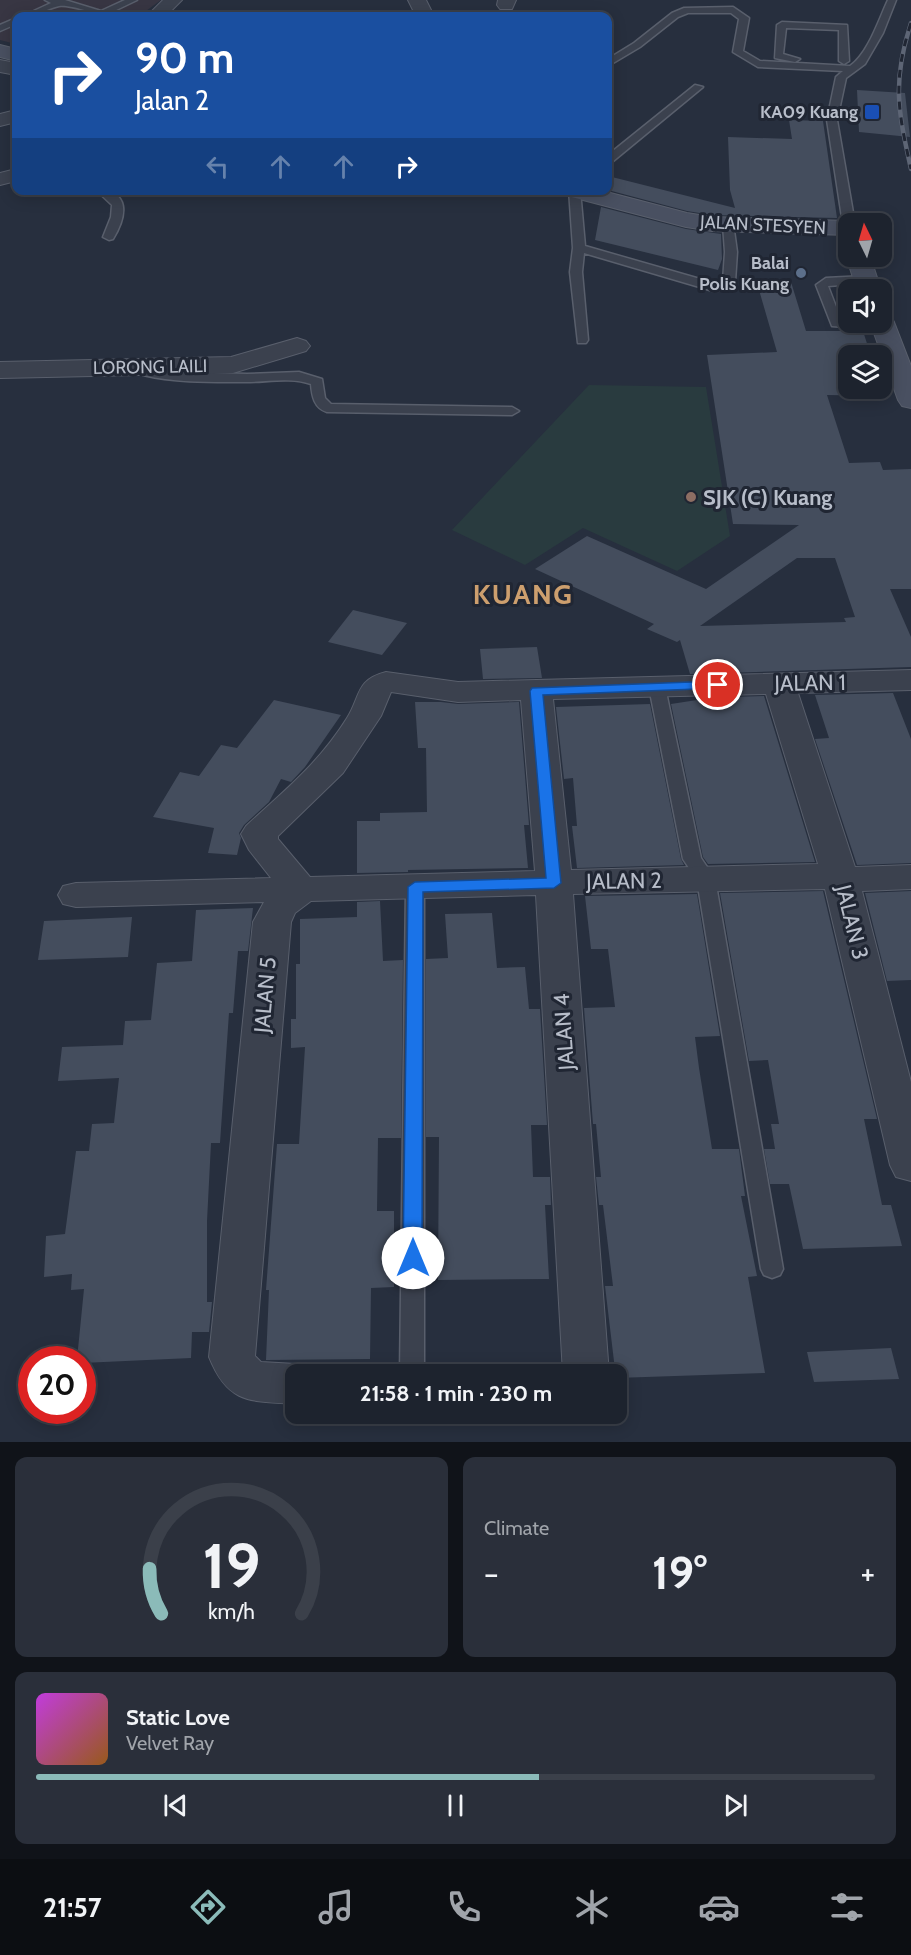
<!DOCTYPE html>
<html lang="en">
<head>
<meta charset="utf-8">
<style>
  :root { --surface:#1d232e; --page:#2a2f3a; --text:#f1f3f6; --muted:#a0a4aa; --line:#3b404a; --accent:#8bbbb9 }
  body { margin:0; font-family:Cabin,sans-serif; background:var(--page); color:var(--text); height:100vh; display:flex; flex-direction:column; font-size:22px; white-space:nowrap }
  * { box-sizing:border-box; margin:0 }
  p { font-size:20px; color:var(--muted) }
  .icon { flex:none; width:33px; height:33px; fill:none; stroke:currentColor; stroke-width:2; stroke-linecap:round; stroke-linejoin:round }
  .map { position:relative; height:1442px; overflow:hidden }
  .side { display:flex; flex-direction:column; gap:15px; padding:15px; background:#101319; flex:1 }
  .side>* { flex:none }
  .hud { position:absolute; left:12px; top:12px; width:600px; height:183px; border-radius:12px; box-shadow:0 3px 15px #0003,0 0 0 2px var(--line); background:#1a4fa0; color:#fff; overflow:hidden }
  .needle { width:39px; rotate:355deg }
  .tools { position:absolute; left:838px; top:213px; display:grid; gap:12px }
  .tools a { display:grid; place-items:center; width:54px; height:54px; border-radius:12px; background:var(--surface); box-shadow:0 3px 15px #0003,0 0 0 2px var(--line); font-size:30px }
  .speed { position:absolute; left:18px; top:1346px; display:flex; gap:12px; font-size:30px; font-weight:700; text-align:center }
  .speed>* { display:grid; place-content:center; width:78px; height:78px; border-radius:50%; background:var(--surface); box-shadow:0 3px 15px #0003,0 0 0 2px var(--line); line-height:1 }
  .speed .limit { border:9px solid #d22; background:#fff; color:#111 }
  .pin { position:absolute; display:grid; place-items:center; width:51px; height:51px; color:#fff; margin:-26px; border:3px solid #fff; border-radius:50%; box-shadow:0 2px 6px #0007 }
  .me { position:absolute; width:66px; margin:-33px; rotate:0deg; stroke-linejoin:round; filter:drop-shadow(0 0 4px #0008) }
  .turn { display:flex; align-items:center; gap:21px; height:126px; padding:0 24px; font-size:27px }
  .turn .icon { width:78px; height:78px; stroke-width:2.5 }
  .turn b { display:block; font-size:42px; line-height:51px }
  .lanes { display:flex; align-items:center; height:57px; padding:0 24px; background:#0003; justify-content:center; gap:30px; direction:ltr }
  .lanes .off { opacity:.35 }
  .big { font-size:45px; font-weight:700; line-height:1.1 }
  .side .card { flex:1; display:flex; flex-direction:column; justify-content:center; gap:9px; min-width:0; padding:0 21px; border-radius:12px; background:var(--page) }
  .side .dial { align-items:center; gap:0 }
  .dial svg { height:156px; overflow:visible; fill:none; stroke:var(--line); stroke-width:7; stroke-linecap:round; text-anchor:middle }
  .dial text { fill:var(--text); stroke:none }
  .song { display:flex; align-items:center; gap:18px }
  .cover { width:72px; height:72px; border-radius:9px; background:linear-gradient(135deg,hsl(290 70% 55%),hsl(30 70% 35%)) }
  .played { height:6px; border-radius:3px; background:linear-gradient(90deg,var(--accent) 60%,var(--line) 60%) }
  .keys { display:flex; justify-content:space-around; direction:ltr }
  .heat { display:flex; justify-content:space-between; align-items:center; font-size:33px; direction:ltr }
  .side .tiles { flex:1; display:grid; gap:15px; grid-template-columns:1fr 1fr }
  .card:last-child { grid-column:span 2 }
  .trip { position:absolute; left:285px; top:1364px; width:342px; height:60px; border-radius:12px; background:var(--surface); box-shadow:0 3px 15px #0003,0 0 0 2px var(--line); font-weight:700; line-height:60px; text-align:center }
  .tabs { display:flex; height:96px; justify-content:space-around; align-items:center; background:#0c0e12; color:var(--muted) }
  .tabs .icon { width:42px; height:42px }
  .tabs .selected { color:var(--accent) }
  .tabs b { font-size:27px; color:var(--text) }
  .map>svg:first-child { display:block }
  .medical { fill:#383643 }
  .green { fill:#293b3f }
  .building { fill:#444d5d; fill-rule:evenodd }
  .lines { fill:none; stroke-linecap:round; stroke-linejoin:round }
  .service-casing { stroke:#595f6c; stroke-width:3 }
  .minor-casing { stroke:#595f6c; stroke-width:2 }
  .tertiary-casing { stroke:#595f6c; stroke-width:2 }
  .secondary-casing { stroke:#595f6c; stroke-width:2 }
  .service { fill:#3b414e; fill-rule:evenodd }
  .minor { fill:#3b414e; fill-rule:evenodd }
  .tertiary { fill:#3b414e; fill-rule:evenodd }
  .secondary { fill:#495061; fill-rule:evenodd }
  .rail-casing { stroke:#5d6575; stroke-width:4.5 }
  .rail { stroke:#202633; stroke-width:3; stroke-dasharray:8; stroke-linecap:butt }
  .route { fill:#1a73e8; stroke:#114b97; stroke-width:1.5 }
  .transit-dot { fill:#1a4fb4; stroke:#202633; stroke-width:2 }
  .service-dot { fill:#5c6f8a; stroke:#202633; stroke-width:2 }
  .education-dot { fill:#8d6e63; stroke:#202633; stroke-width:2 }
  .labels { text-anchor:middle; dominant-baseline:central; stroke-width:6; stroke-linejoin:round; paint-order:stroke }
  .far-poi-label { font-size:18px; font-weight:bold; fill:#b7bdc9; stroke:#202633; text-anchor:end }
  .far-street-label { font-size:18px; fill:#b7bdc9; stroke:#202633 }
  .poi-label { font-size:22px; font-weight:bold; fill:#b7bdc9; stroke:#202633; text-anchor:start }
  .street-label { font-size:22px; fill:#b7bdc9; stroke:#202633 }
  .district-label { font-size:28px; font-weight:bold; letter-spacing:1.5px; fill:#cd9f6e; stroke:#202633 }
</style>
</head>
<body>
<div class="map">
<svg width="911" height="1442" viewBox="0 0 911 1442">
  <rect width="100%" height="100%" fill="#272f3e"/>
  <path class="medical" d="M0,0H161L139,16H16V44L0,40Z"/>
  <path class="green" d="M589,385L706,387L730,536L677,571L583,528L525,565L452,530Z"/>
  <path class="building" d="M857,90L905,93L910,137L859,132Z
    M789,120L823,121L837,218L712,215L687,211L608,190V176L735,208L730,190L728,137L792,139Z
    M601,207L686,229L721,234L722,259L718,270L595,240Z
    M791,282L806,331H863L871,356H849V388H882L885,396L827,395L849,463L880,462L883,470L911,469V589H890L911,637V667L690,674L680,640L677,642L647,629L654,624L535,569L587,536L706,589L799,525L733,524L707,355L777,352L757,283ZM797,558H835L855,617L844,618L846,622L700,626Z
    M353,610L407,623L382,655L328,642Z
    M537,647L542,678L483,679L480,649Z
    M893,693L911,739V863L857,865L815,739L829,738L815,695Z
    M764,696L815,862L708,864L703,857L671,704L697,700V698Z
    M274,700L341,715L305,767L291,782L281,779L269,802L244,825L239,833L241,838L237,855L208,853L214,828L153,817L180,772L199,776L221,745L237,748Z
    M415,702H441L458,704L519,702L529,825H524L528,868L408,870V872L357,873V821H380V813L427,812L426,748H418Z
    M650,704L681,859L684,865L577,868L572,826H577L573,778L564,779L556,707Z
    M823,891L877,1119H864L882,1205H891L902,1246L803,1249L789,1184H770L764,1149H775L771,1124H779L768,1060L749,1061L720,893Z
    M911,891V980L887,981L865,893Z
    M697,894L720,1036L695,1037L699,1068L712,1149H739L745,1196H741L757,1276L748,1277L765,1373L616,1378L605,1286H613L603,1205H599L596,1177H601L596,1124H593L584,1008L615,1007L608,949H591L585,896Z
    M380,901L383,961L403,960L401,1138H378L377,1211H394V1287L371,1288L370,1359L266,1360L269,1290H266L277,1144H299L305,1047L291,1048V1019H296V964H300V919L357,917V902Z
    M253,908L248,951H238L233,1013H229L220,1143H211L207,1221V1302H212L209,1332H192L191,1358L82,1363V1359H77L84,1289L71,1290L72,1274L44,1277L46,1236L65,1234L76,1151H89L92,1124L114,1123L119,1078L58,1081L62,1047L123,1045L125,1021L151,1020L157,963L192,961L196,910Z
    M492,913L497,968L525,967L529,1009H540L547,1125H531L533,1177H550L551,1205H545L549,1279L438,1280L439,1137H426V959L448,958L445,914Z
    M132,917L128,957L38,960L44,921Z
    M891,1348L899,1379L814,1382L807,1352Z"/>
  <g class="lines">
    <g class="service-casing">
      <path id="service" d="M45,0H65L101,11L125,0H137L110,13L115,16C99,16 71,4 59,6C46,9 37,16 23,16L51,3Z
        M888,0H896L883,33L865,64L846,78L837,120L855,224H849V227L843,224L827,120L836,77L843,71L758,67L733,52L739,19L731,13H688L678,17L640,47L608,66V59L634,43L672,13L684,8L733,7L749,18L743,51L760,61L850,66C868,54 879,19 888,0Z
        M16,18V24L0,31V25Z
        M782,22L847,25L849,61L844,64L839,61V30L786,28L783,54L800,59L795,62L775,58L777,25Z
        M695,85L703,87L612,162L608,163V155Z
        M96,190C131,190 127,216 113,239L109,240L103,237L111,217L112,205Z
        M569,190H580L585,246L714,283L723,281L725,252L723,225L725,223H733L737,252L735,282L726,290L713,291L584,253L582,272L588,340L586,343H578L570,272L573,248Z
        M865,276L869,277V283L828,286L841,320H849V322H883L889,326L883,330L832,326L816,285L826,278Z
        M148,368L179,372L247,374L299,372L322,379L325,398L331,404L512,407L519,411L512,415L327,412C314,408 312,396 311,384C290,377 268,382 246,382C213,382 176,383 143,375L142,372Z
        M657,682L665,687L701,858L715,879L783,1269L780,1275L772,1278L764,1275L761,1269L697,880L683,859L649,687Z
        M415,881L421,883L424,887V1374H400L406,887L409,883Z"/>
    </g>
    <g class="minor-casing">
      <path id="minor" d="M408,0H426L431,10L426,16H408L413,10Z
        M498,0H516L512,9H500L497,5Z
        M0,60L16,63V75L0,72Z
        M16,110V122L0,126V114Z
        M297,338L306,341L310,346L306,351L233,373L0,378V362L231,357Z
        M911,670V690L798,693L855,867L911,865V889L862,891L911,1082V1181L896,1177L890,1165L825,889L573,894L609,1374H563L536,895L311,901L295,913L291,922L255,1356L261,1362L296,1364L313,1370L315,1374H296V1404C249,1401 228,1404 209,1357L253,922L264,902L76,907L63,904L58,895L63,886L76,883L271,878L249,850L241,834L246,826C284,791 319,763 347,718C361,696 355,680 386,672L458,682ZM391,692L458,702L521,700L535,871L310,877L278,839V836L343,773L381,716ZM766,694L818,864L571,870L553,699Z"/>
    </g>
    <g class="tertiary-casing">
      <path id="tertiary" d="M163,0H182L166,16H147Z
        M16,169V181L0,185V173Z"/>
    </g>
    <g class="secondary-casing">
      <path id="secondary" d="M0,45L16,49V61L0,57Z
        M561,190H599L687,213L712,217L849,221L857,224H849V235L712,231L686,227L564,195Z
        M849,252V256H870L881,290H857L846,256Z
        M882,315L891,317L894,322L911,366V408L902,406L898,400L870,322H882Z"/>
    </g>
    <use href="#service" class="service"/>
    <use href="#minor" class="minor"/>
    <use href="#tertiary" class="tertiary"/>
    <use href="#secondary" class="secondary"/>
    <g class="rail-casing">
      <path id="rail" d="M911,23C892,81 898,111 911,169"/>
    </g>
    <use href="#rail" class="rail"/>
  </g>
  <path class="route" d="M718,681L725,685L723,688L543,695L561,883L554,888L423,892L422,1258L419,1263L413,1266L406,1263L403,1258L408,887L415,882L546,878L530,691L532,688Z"/>
  <rect class="transit-dot" x="864" y="104" width="16" height="16" rx="3"/>
  <circle class="service-dot" cx="801" cy="273" r="6"/>
  <circle class="education-dot" cx="691" cy="497" r="6"/>
  <g class="labels">
    <g class="far-poi-label">
      <text x="858" y="112">KA09 Kuang</text>
      <text x="789" y="263">Balai<tspan x="789" dy="21">Polis Kuang</tspan></text>
    </g>
    <g class="far-street-label">
      <text transform="translate(763 225) rotate(3)">JALAN STESYEN</text>
      <text transform="translate(150 367) rotate(-1)">LORONG LAILI</text>
    </g>
    <g class="poi-label">
      <text x="703" y="497">SJK (C) Kuang</text>
    </g>
    <g class="street-label">
      <text transform="translate(810 683) rotate(-1)">JALAN 1</text>
      <text transform="translate(624 881) rotate(-1)">JALAN 2</text>
      <text transform="translate(852 922) rotate(76)">JALAN 3</text>
      <text transform="translate(265 995) rotate(-85)">JALAN 5</text>
      <text transform="translate(564 1032) rotate(-94)">JALAN 4</text>
    </g>
    <g class="district-label">
      <text x="523" y="594">KUANG</text>
    </g>
  </g>
</svg>
<div class="tools">
<a><svg class="needle" viewBox="-14 -14 28 28"><path d="M0-13l5 13h-10z" fill="#e53935"/><path d="M0 13l5-13h-10z" fill="#a0a4aa"/></svg></a>
<a><svg class="icon" aria-label="sound" viewBox="0 0 24 24"><path d="M4 9h4l5-4v14l-5-4H4zM17 9q2 3 0 6"/></svg></a>
<a><svg class="icon" aria-label="layers" viewBox="0 0 24 24"><path d="M12 4l9 5-9 5-9-5zM3 14l9 5 9-5"/></svg></a>
</div>
<div class="speed"><div class="limit">20</div></div>
<div class="pin" style="left:718px;top:685px;background:#d93025"><svg class="icon" aria-label="arrive" viewBox="0 0 24 24"><path d="M6 21V4h12l-3 4 3 4H6"/></svg></div>
<svg class="me" style="left:413px;top:1258px" viewBox="-20 -20 40 40"><circle r="19" fill="#fff"/><path d="M0-13L10 11 0 6-10 11z" fill="#1a73e8"/></svg>
<div class="trip">21:58 · 1 min · 230 m</div>
<div class="hud">
<div class="turn"><svg class="icon" aria-label="right" viewBox="0 0 24 24"><path d="M7 20v-9h11M14 6l5 5-5 5"/></svg><div><b>90 m</b>Jalan 2</div></div>
<div class="lanes"><svg class="icon off" aria-label="left" viewBox="0 0 24 24"><path d="M17 20v-9H6M10 6l-5 5 5 5"/></svg><svg class="icon off" aria-label="ahead" viewBox="0 0 24 24"><path d="M12 20V5M6 11l6-6 6 6"/></svg><svg class="icon off" aria-label="ahead" viewBox="0 0 24 24"><path d="M12 20V5M6 11l6-6 6 6"/></svg><svg class="icon" aria-label="right" viewBox="0 0 24 24"><path d="M7 20v-9h11M14 6l5 5-5 5"/></svg></div>
</div>
</div>
<section class="side">
<div class="tiles">
<div class="card dial"><svg viewBox="0 0 100 80">
<path d="M14 69A42 42 0 1 1 86 69"/>
<path d="M14 69A42 42 0 0 1 8 46" stroke="#8bbbb9"/>
<text x="50" y="56" font-size="32" font-weight="700">19</text>
<text x="50" y="72" font-size="11">km/h</text>
</svg></div>
<div class="card"><p>Climate</p>
<div class="heat"><a>−</a><b class="big">19°</b><a>+</a></div>
</div>
<div class="card">
<div class="song"><i class="cover"></i><div><b>Static Love</b><p>Velvet Ray</p></div></div>
<div class="played"></div>
<div class="keys"><svg class="icon" aria-label="previous" viewBox="0 0 24 24"><path d="M18 5L8 12l10 7zM5 5v14"/></svg><svg class="icon" aria-label="pause" viewBox="0 0 24 24"><path d="M8 5v14M16 5v14"/></svg><svg class="icon" aria-label="next" viewBox="0 0 24 24"><path d="M6 5l10 7-10 7zM19 5v14"/></svg></div>
</div>
</div>
</section>
<nav class="tabs">
<b>21:57</b>
<svg class="icon selected" aria-label="directions" viewBox="0 0 24 24"><path d="M12 3l9 9-9 9-9-9zM9 14v-3h6M13 9l2 2-2 2"/></svg>
<svg class="icon" aria-label="music" viewBox="0 0 24 24"><path d="M9 18V5l10-2v13"/><circle cx="6" cy="18" r="3"/><circle cx="16" cy="16" r="3"/></svg>
<svg class="icon" aria-label="phone" viewBox="0 0 24 24"><path d="M5 4h4l2 5-3 2q2 4 5 5l2-3 5 2v4C11 20 4 13 5 4z"/></svg>
<svg class="icon" aria-label="climate" viewBox="0 0 24 24"><path d="M12 3v18M4 7l16 10M4 17L20 7"/></svg>
<svg class="icon" aria-label="car" viewBox="0 0 24 24"><path d="M5 17H2v-5l4-1 3-4h7l3 4 3 1v5h-3M9 17h6M6 11h13"/><circle cx="7" cy="17" r="2"/><circle cx="17" cy="17" r="2"/></svg>
<svg class="icon" aria-label="filters" viewBox="0 0 24 24"><path d="M4 7h16M4 17h16"/><circle cx="9" cy="7" r="2"/><circle cx="15" cy="17" r="2"/></svg>
</nav>
</body>
</html>
